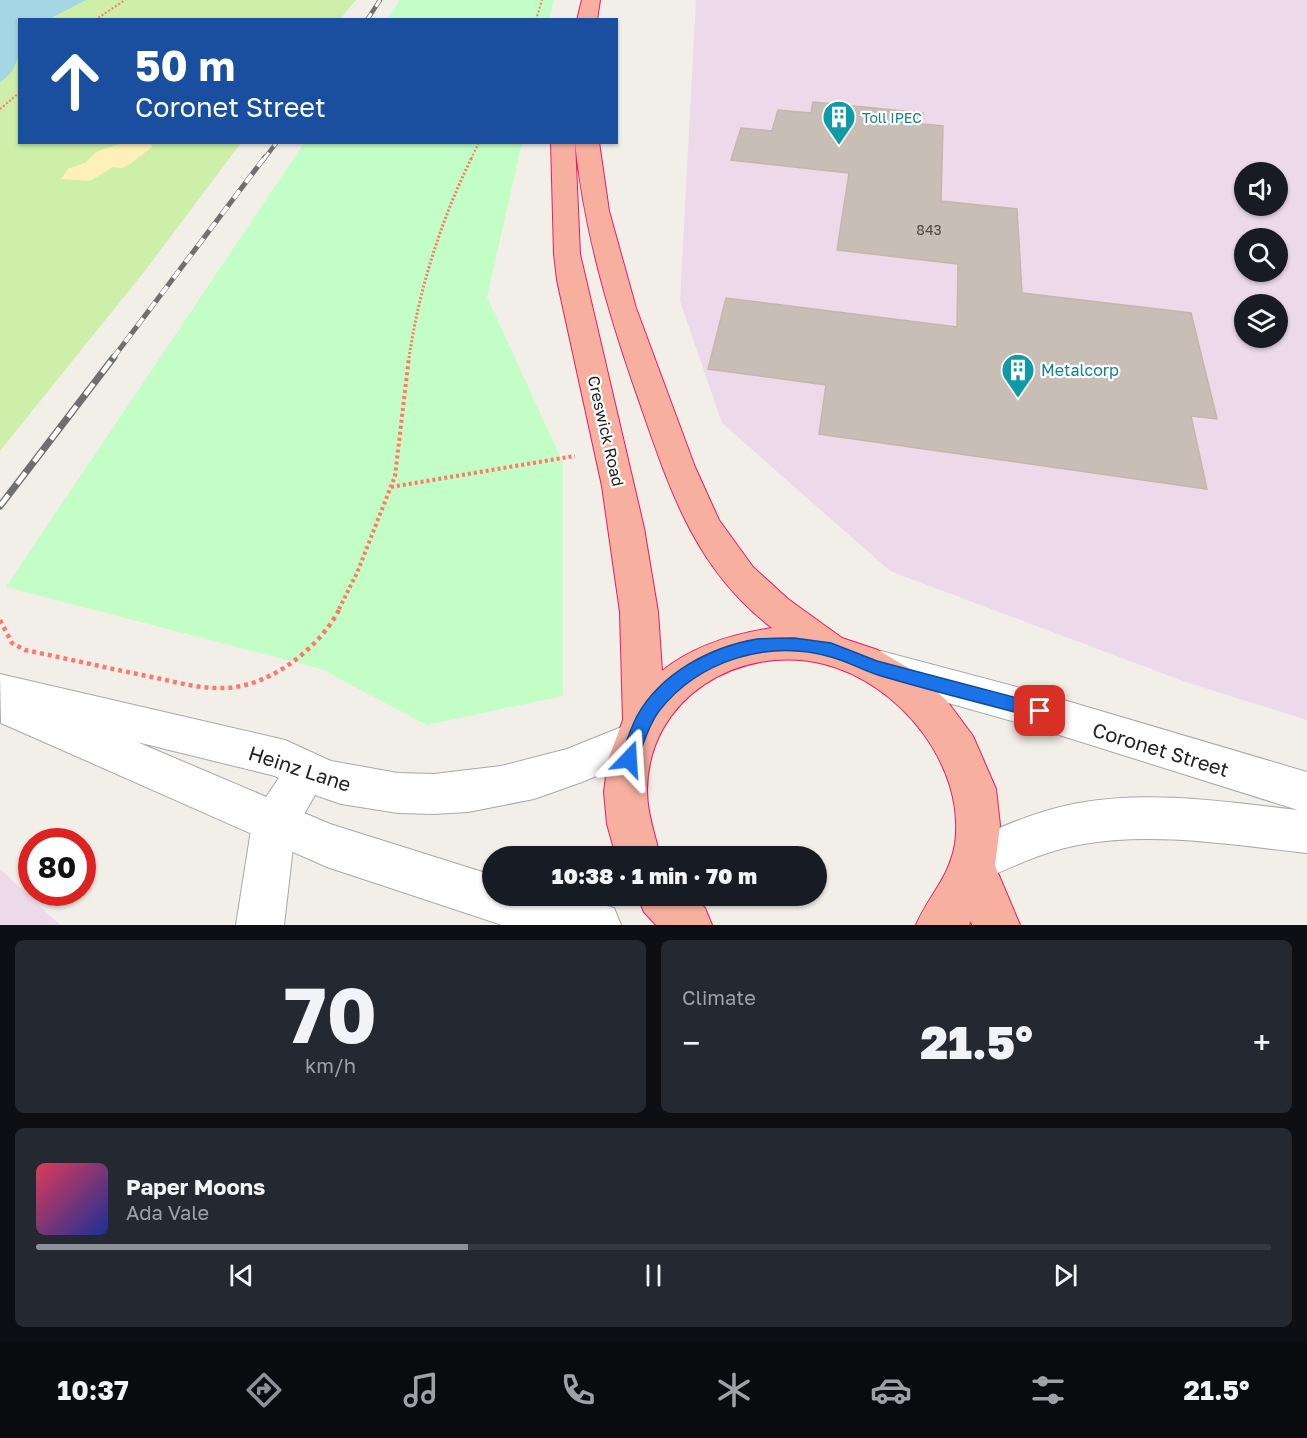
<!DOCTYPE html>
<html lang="en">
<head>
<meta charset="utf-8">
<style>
  :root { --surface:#171b24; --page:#242831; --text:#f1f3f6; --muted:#9ea1a6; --line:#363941; --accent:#8c9099 }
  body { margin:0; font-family:"Golos Text",sans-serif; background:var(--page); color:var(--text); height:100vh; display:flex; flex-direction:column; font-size:22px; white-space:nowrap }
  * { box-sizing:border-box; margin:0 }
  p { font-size:20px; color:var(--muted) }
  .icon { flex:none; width:33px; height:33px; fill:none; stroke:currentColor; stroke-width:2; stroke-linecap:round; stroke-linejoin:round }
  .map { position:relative; height:925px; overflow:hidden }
  .sheet { display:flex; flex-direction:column; gap:15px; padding:15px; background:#0d0f14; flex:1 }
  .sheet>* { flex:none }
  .guide { position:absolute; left:18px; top:18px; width:600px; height:126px; border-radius:0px; box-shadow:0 2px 4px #0004; background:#1a4fa0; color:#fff; overflow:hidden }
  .controls { position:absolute; left:1234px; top:162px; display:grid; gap:12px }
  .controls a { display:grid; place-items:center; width:54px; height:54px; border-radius:50%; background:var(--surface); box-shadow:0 2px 4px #0004; font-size:30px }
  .speed { position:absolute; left:18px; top:828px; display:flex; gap:12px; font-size:30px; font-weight:700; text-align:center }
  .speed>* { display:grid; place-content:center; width:78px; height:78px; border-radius:50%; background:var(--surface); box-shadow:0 2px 4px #0004; line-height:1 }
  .speed .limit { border:9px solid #d22; background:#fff; color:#111 }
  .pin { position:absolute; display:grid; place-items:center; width:51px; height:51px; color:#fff; margin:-26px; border-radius:12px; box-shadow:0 3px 9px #0006 }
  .me { position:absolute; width:66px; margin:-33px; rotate:20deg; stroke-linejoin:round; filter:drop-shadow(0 0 4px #0008) }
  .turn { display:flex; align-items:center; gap:21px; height:126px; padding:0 18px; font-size:27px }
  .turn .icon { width:78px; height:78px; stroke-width:2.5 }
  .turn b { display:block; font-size:42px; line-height:51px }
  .big { font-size:45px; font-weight:800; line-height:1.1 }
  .sheet .widget { flex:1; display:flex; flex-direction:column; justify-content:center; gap:9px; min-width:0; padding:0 21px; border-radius:9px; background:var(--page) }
  .sheet .dial { align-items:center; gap:0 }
  .dial b { font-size:78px; line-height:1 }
  .song { display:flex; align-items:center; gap:18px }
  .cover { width:72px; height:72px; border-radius:9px; background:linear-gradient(135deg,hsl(350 70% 55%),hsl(230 70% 35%)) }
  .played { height:6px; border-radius:3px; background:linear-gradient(90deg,var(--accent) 35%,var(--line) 35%) }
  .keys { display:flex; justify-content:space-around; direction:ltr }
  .heat { display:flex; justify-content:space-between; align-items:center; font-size:33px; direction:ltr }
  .sheet .tiles { flex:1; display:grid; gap:15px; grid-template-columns:1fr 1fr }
  .widget:last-child { grid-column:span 2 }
  .trip { position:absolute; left:482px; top:846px; width:345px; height:60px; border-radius:30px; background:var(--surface); box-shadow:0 2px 4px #0004; font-weight:800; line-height:60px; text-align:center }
  .menu { display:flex; height:96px; justify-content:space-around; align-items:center; background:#090b0e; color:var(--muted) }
  .menu .icon { width:42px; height:42px }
  .menu .current { color:var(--accent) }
  .menu b { font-size:27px; color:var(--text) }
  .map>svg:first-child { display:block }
  .industrial { fill:#ecd9e9; fill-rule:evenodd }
  .grass { fill:#ceefaa }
  .sand { fill:#fff0b9 }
  .park { fill:#c3fec7 }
  .water { fill:#a5d6e3 }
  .building { fill:#c8beb6; stroke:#c6b5a8; stroke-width:1.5 }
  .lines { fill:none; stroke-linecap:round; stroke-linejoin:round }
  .minor-casing { stroke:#a8a8a8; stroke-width:2 }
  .tertiary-casing { stroke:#a8a8a8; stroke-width:2 }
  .trunk-casing { stroke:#ea1b66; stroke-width:2 }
  .path-far3 { stroke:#ff786c; stroke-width:2; stroke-dasharray:2 2; stroke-linecap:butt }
  .path-far2 { stroke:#ff786c; stroke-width:3; stroke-dasharray:2 2; stroke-linecap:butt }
  .path-far1 { stroke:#ff786c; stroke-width:4; stroke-dasharray:3 3; stroke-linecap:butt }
  .path { stroke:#ff786c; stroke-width:4.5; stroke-dasharray:4 4; stroke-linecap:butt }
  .minor { fill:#fff; fill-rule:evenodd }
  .tertiary { fill:#fff; fill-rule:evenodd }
  .trunk { fill:#f7afa0; fill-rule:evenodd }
  .rail-far2-casing { stroke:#6f6f6f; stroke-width:4.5 }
  .rail-far1-casing { stroke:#6f6f6f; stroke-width:5 }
  .rail-casing { stroke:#6f6f6f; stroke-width:7 }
  .rail-far2 { stroke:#fff; stroke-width:3; stroke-dasharray:8; stroke-linecap:butt }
  .rail-far1 { stroke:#fff; stroke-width:4; stroke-dasharray:10; stroke-linecap:butt }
  .rail { stroke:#fff; stroke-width:4.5; stroke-dasharray:14; stroke-linecap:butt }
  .route { fill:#1a73e8; stroke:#114b97; stroke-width:1.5 }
  .labels { text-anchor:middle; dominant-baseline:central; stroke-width:4.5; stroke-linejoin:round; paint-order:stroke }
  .far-culture-label { font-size:14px; fill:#0d838f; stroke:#fff; text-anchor:start }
  .number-label { font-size:14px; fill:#4b4846 }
  .culture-label { font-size:16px; fill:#0d838f; stroke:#fff; text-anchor:start }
  .street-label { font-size:16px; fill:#212121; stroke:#fff }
  .near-street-label { font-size:20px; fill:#212121; stroke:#fff }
</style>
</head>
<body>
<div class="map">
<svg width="1307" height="925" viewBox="0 0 1307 925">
  <rect width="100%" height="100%" fill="#f2efe8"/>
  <path class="industrial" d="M696,0H1307V720L1186,682L890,571L722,423L680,301ZM1245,172H1278V206H1245ZM1245,238H1278V272H1245ZM1245,304H1278V338H1245Z
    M0,869L60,925H0Z"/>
  <path class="grass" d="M0,0H356L340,19L20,20V142L241,143L144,272L0,451Z"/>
  <path class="sand" d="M122,143H151L152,147L130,164L122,168L113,167L90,181L61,179L68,169L85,163L96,152Z"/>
  <path class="park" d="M400,0H554L549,19H387Z
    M304,143H522L487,297L563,463V696L427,725L321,669L6,587Z"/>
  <path class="water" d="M0,0H86L49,19L20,20C20,43 23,68 0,82Z"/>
  <path class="building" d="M813,102L923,113L922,124L943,126L941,201L1017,209L1022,293L1191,313L1217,419L1191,416L1207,489L819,434L826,385L708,369L726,298L957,327L958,264L837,250L849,173L731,160L741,128L772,131L778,110L811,113Z"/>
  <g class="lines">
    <g class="minor-casing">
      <path id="minor" d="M881,651L1040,693L1307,772V853C1232,845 1153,831 1078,845C1041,852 1008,869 974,883L958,877L951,861L958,845C997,829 1037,810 1079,803C1151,790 1226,802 1298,810L1040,729L867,680L861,668L867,656Z
        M306,754L321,760L327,774L295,830L284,925H236L252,824L258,809L291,760Z"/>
    </g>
    <g class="tertiary-casing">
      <path id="tertiary" d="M0,674L285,740L331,761L398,773L434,774L501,766L567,749L634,722L649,728L655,741L649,754L582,782L534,799L468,812L434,814L398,813L341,804L298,789L275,776L137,742L330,824L492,875V896H572L614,908L621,925H502L327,867L1,723Z"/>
    </g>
    <g class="trunk-casing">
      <path id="trunk" d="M582,0H600L597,20H577Z
        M551,142H575L580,254L644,528L658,612L662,671C693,646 732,634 772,628C692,566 669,486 637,395C608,312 584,230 575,142H599L609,211L636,308L695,467L719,520L753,567L788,599L842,638L878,650L915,672L947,701L973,736L996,789L1000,825L995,866L1020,925H972L971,921L969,925H916C929,895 949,878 955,844C966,765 899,683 824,664C739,643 648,698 647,790C647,813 655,834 660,856H616L607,824L604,792L608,760L623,720L620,612L602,486L557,280L554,254Z
        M637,896H692L705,908L712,925H656L644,912Z"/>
    </g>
    <path class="path-far3" d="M95,20L125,0
      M536,20L542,0
      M0,109L20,92
      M471,159L479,142"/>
    <path class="path-far2" d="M409,358C419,289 441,220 472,157"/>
    <path class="path-far1" d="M391,487L575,456
      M339,609L357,573L395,476L409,357"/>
    <path class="path" d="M0,620L12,643L25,650C64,658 103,667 142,675C169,680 196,689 224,688C270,687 320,648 340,608"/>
    <use href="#minor" class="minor"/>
    <use href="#tertiary" class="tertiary"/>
    <use href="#trunk" class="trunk"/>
    <g class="rail-far2-casing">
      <path id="rail-far2" d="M367,20L380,0
        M264,159L277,142"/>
    </g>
    <g class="rail-far1-casing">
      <path id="rail-far1" d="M113,358L265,157"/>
    </g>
    <g class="rail-casing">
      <path id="rail" d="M0,506L114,357"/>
    </g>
    <use href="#rail-far2" class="rail-far2"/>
    <use href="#rail-far1" class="rail-far1"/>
    <use href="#rail" class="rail"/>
  </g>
  <path class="route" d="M794,638L831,643L877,661L1040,704L1046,706L1049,711L1046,717L1040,719C986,704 931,691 878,675C862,670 847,661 831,657C769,639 699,660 659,711C647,727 643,747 635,765L629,767L622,765L620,759C625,745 630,730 637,716C661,673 710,647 757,639C769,638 782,638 794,638Z"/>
  <defs>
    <g id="building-pin" transform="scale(1.725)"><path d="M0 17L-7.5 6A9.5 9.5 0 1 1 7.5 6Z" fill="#0f9aa8" stroke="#fff"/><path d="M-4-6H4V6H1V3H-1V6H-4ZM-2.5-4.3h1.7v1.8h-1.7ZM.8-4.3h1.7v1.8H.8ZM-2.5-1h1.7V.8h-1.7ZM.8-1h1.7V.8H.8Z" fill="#fff"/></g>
  </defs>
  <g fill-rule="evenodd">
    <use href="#building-pin" x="839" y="117"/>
    <use href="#building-pin" x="1018" y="370"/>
  </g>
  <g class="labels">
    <g class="far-culture-label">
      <text x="862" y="117">Toll IPEC</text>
    </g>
    <g class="number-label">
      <text x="929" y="229">843</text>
    </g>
    <g class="culture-label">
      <text x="1041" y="370">Metalcorp</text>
    </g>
    <g class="street-label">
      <text transform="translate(606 431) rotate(77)">Creswick Road</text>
    </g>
    <g class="near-street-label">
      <text transform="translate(1161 749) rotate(17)">Coronet Street</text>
      <text transform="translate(300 768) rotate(18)">Heinz Lane</text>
    </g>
  </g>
</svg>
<div class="controls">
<a><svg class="icon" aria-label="sound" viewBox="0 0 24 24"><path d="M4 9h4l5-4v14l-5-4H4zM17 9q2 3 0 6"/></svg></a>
<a><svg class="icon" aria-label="search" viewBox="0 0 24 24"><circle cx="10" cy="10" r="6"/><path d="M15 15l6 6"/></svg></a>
<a><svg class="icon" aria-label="layers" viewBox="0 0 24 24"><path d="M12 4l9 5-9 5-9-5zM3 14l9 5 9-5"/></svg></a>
</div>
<div class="speed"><div class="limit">80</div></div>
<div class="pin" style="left:1040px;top:711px;background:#d93025"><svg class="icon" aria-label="arrive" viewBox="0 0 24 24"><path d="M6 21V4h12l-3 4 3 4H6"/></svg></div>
<svg class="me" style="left:629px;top:759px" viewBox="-20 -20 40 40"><path d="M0-17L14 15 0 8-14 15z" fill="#1a73e8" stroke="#fff" stroke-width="4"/></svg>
<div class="trip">10:38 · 1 min · 70 m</div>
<div class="guide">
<div class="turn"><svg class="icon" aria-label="ahead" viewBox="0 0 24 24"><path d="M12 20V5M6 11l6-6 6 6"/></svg><div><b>50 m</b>Coronet Street</div></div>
</div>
</div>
<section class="sheet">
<div class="tiles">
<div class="widget dial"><b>70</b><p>km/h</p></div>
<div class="widget"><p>Climate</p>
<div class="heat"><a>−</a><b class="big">21.5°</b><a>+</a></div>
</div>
<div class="widget">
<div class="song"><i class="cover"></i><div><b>Paper Moons</b><p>Ada Vale</p></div></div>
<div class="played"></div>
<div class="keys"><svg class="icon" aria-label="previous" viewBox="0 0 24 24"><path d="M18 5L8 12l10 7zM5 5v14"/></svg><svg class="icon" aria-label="pause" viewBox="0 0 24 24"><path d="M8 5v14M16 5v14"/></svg><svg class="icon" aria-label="next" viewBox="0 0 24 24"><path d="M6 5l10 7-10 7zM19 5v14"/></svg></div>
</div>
</div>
</section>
<nav class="menu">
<b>10:37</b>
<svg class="icon current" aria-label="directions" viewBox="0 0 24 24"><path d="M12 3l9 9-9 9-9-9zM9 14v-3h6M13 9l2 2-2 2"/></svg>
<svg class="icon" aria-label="music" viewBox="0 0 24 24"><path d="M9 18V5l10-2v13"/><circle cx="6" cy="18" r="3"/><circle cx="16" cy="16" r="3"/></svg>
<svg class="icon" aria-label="phone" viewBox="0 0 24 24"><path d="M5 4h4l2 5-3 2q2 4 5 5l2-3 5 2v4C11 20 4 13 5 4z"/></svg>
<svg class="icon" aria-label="climate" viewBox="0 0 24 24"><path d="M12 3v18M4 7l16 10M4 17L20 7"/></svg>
<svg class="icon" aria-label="car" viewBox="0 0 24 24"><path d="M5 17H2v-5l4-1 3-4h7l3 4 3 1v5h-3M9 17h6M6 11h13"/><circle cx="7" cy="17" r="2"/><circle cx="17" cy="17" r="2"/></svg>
<svg class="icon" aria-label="filters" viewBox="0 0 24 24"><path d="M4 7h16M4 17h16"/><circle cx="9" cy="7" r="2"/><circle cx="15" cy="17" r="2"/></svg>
<b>21.5°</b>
</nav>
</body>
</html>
